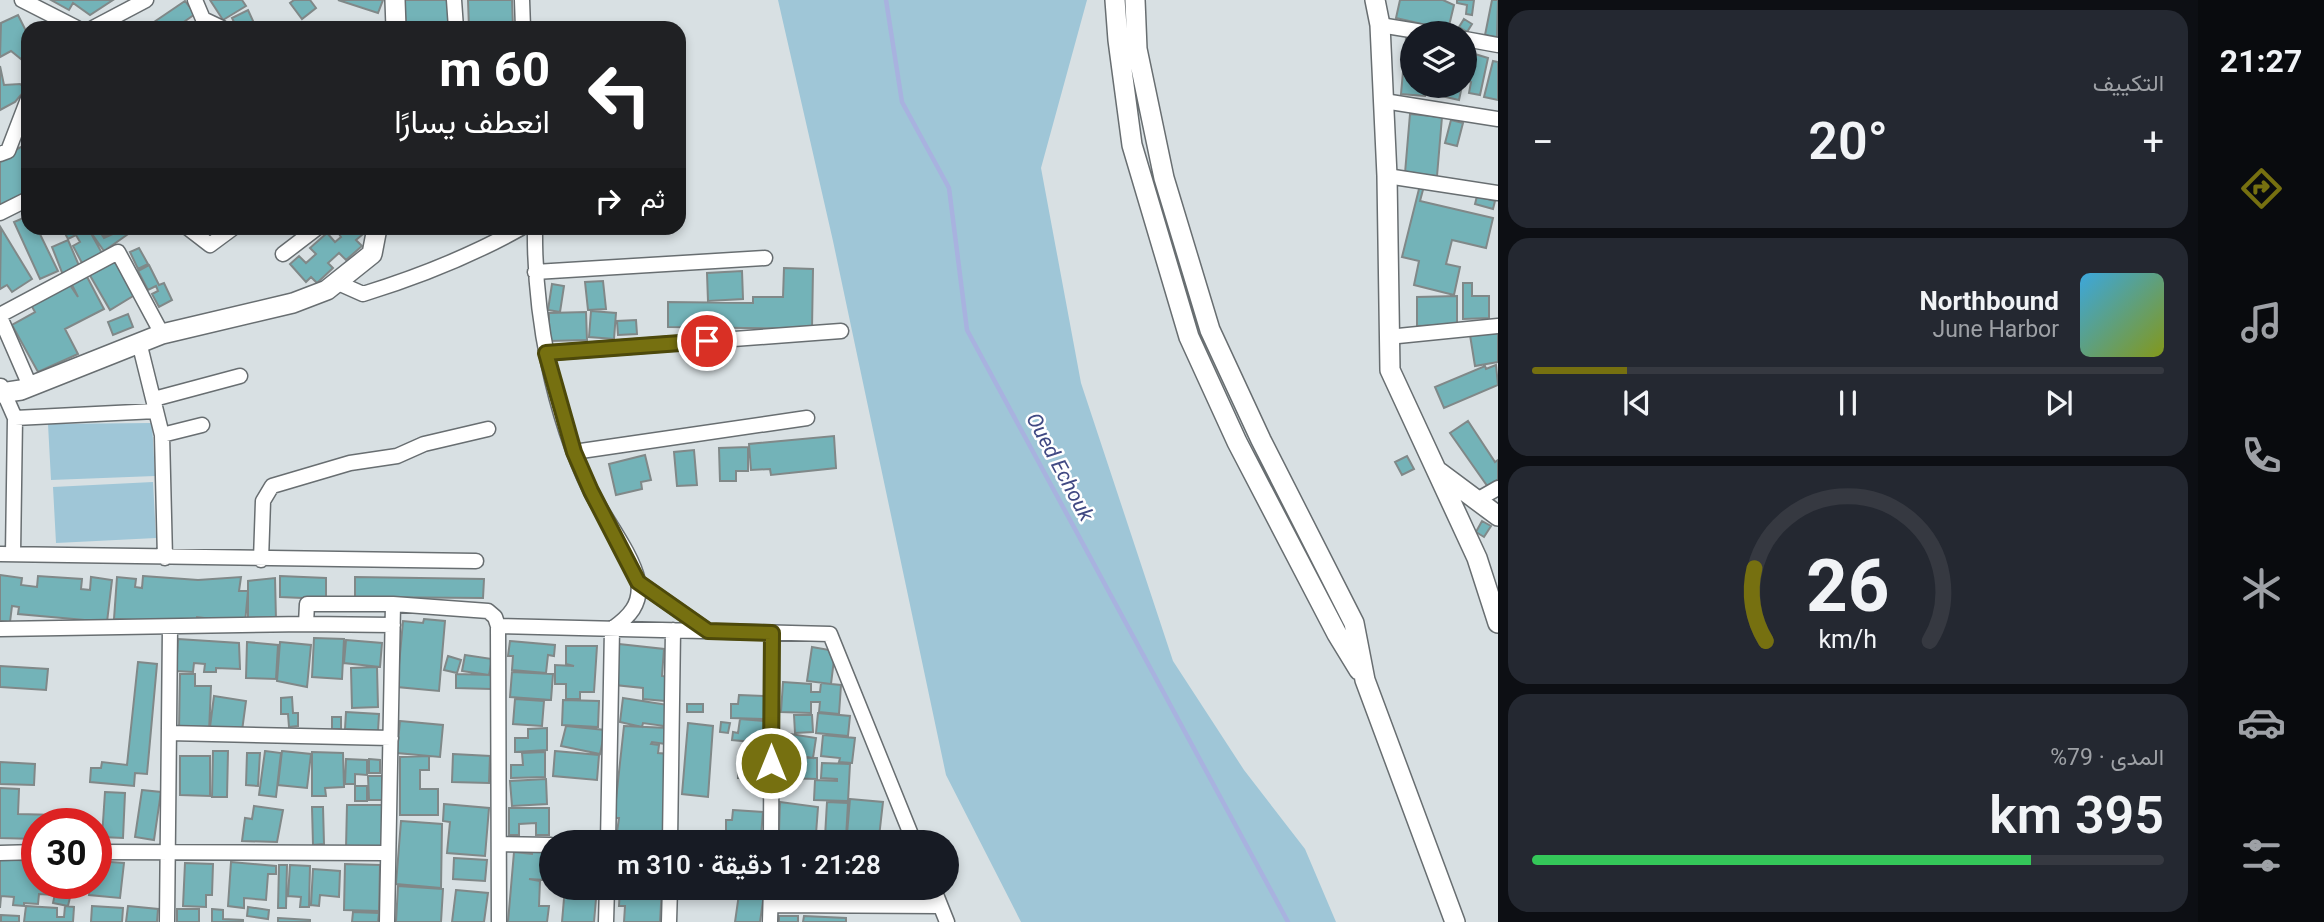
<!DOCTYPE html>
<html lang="ar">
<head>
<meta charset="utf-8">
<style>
  :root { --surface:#171b24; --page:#242831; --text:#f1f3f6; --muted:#9ea1a6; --line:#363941; --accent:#767010 }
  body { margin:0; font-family:Roboto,Vazirmatn,sans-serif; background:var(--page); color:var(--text); direction:rtl; height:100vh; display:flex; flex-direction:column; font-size:26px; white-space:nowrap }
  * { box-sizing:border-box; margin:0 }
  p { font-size:23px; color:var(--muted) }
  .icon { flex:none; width:38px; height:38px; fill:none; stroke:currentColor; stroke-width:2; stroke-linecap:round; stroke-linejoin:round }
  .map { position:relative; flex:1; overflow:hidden; direction:ltr }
  .details { display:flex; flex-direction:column; gap:10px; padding:10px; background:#0d0f14; width:700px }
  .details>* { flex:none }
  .guide { position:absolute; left:21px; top:21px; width:665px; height:214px; border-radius:21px; box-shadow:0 4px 10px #0003; direction:rtl; background:#202124; color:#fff; overflow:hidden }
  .fabs { position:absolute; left:1400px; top:21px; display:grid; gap:14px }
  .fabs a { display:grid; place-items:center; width:77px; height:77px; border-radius:50%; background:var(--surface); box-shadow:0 4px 10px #0003; font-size:35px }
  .speed { position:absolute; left:21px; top:808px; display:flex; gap:14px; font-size:35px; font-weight:700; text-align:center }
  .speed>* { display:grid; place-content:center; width:91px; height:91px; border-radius:50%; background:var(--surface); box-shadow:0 4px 10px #0003; line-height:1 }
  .speed .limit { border:10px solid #d22; background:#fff; color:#111 }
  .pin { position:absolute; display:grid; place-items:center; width:60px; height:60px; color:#fff; margin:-30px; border:4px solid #fff; border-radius:50%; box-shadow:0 2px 7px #0007 }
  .me { position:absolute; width:77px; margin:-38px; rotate:0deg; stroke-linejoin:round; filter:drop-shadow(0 0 5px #0008) }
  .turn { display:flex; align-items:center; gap:24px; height:147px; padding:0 21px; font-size:32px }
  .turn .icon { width:91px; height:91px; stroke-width:2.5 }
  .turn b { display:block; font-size:49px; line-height:60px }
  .then { display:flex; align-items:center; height:66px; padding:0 21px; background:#0003; gap:14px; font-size:26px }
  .big { font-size:52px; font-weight:600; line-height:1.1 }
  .details .widget { flex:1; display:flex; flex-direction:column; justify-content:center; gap:10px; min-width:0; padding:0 24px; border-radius:21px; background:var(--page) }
  .details .dial { align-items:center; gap:0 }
  .dial svg { height:182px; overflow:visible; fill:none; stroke:var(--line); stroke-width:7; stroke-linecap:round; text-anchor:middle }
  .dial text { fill:var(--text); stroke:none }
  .song { display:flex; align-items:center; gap:21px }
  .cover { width:84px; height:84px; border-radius:10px; background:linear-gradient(135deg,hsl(200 70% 55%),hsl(70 70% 35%)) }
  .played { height:7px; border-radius:4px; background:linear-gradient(90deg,var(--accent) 15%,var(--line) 15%) }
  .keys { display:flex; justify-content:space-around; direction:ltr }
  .heat { display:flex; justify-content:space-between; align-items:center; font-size:38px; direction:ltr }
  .charge { height:10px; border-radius:5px; background:linear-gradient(90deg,#34c759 79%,var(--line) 0) }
  .trip { position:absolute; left:539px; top:830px; width:420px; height:70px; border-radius:35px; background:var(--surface); box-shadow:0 4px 10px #0003; font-weight:600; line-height:70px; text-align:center; direction:rtl }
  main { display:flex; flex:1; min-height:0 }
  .tabs { display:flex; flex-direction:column; width:126px; justify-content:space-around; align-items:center; background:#090b0e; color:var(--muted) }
  .tabs .icon { width:49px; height:49px }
  .tabs .selected { color:var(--accent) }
  .tabs b { font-size:32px; color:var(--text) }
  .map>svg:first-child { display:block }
  .green { fill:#9fc6d7 }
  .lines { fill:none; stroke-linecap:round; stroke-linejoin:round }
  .stream { stroke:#a8b2df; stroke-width:4.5 }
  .building { fill:#73b3b8; stroke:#808888; stroke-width:2 }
  .street-casing { stroke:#686e71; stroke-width:17 }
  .secondary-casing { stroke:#686e71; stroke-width:22 }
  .street { stroke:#fff; stroke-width:14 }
  .secondary { stroke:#fff; stroke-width:19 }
  .route-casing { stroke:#4d490a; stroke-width:18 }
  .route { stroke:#767010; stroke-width:12 }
  .labels { text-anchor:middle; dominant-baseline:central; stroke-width:5; stroke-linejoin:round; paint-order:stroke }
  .water-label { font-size:21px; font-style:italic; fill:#404983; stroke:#fff }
</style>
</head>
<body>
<main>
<nav class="tabs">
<b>21:27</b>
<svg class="icon selected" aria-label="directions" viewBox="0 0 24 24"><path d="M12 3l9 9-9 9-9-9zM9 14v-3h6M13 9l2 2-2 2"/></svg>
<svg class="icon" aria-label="music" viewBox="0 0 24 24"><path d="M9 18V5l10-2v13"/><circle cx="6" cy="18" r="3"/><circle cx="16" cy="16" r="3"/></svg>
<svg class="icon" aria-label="phone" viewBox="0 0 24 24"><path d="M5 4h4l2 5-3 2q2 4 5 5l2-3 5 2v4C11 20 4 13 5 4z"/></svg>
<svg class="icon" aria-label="climate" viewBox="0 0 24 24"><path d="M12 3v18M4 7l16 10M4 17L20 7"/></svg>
<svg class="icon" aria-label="car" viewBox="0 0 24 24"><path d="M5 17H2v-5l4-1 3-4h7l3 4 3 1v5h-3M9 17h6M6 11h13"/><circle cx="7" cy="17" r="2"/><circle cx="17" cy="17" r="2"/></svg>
<svg class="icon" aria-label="filters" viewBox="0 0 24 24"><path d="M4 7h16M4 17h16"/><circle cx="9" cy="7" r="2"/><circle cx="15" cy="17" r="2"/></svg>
</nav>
<section class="details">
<div class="widget"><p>التكييف</p>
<div class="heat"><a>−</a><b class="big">20°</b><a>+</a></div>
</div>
<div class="widget">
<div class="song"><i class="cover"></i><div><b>Northbound</b><p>June Harbor</p></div></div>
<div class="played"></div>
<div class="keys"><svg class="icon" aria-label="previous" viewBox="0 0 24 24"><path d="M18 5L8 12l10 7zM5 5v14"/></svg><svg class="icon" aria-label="pause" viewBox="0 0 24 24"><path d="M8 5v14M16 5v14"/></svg><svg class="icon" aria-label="next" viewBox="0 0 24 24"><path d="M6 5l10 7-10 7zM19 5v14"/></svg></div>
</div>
<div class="widget dial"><svg viewBox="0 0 100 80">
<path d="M14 69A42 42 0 1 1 86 69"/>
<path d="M14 69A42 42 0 0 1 9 37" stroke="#767010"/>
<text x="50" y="56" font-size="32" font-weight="700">26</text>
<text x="50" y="72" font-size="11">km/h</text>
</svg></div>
<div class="widget"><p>المدى · 79%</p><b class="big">395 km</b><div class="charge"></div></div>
</section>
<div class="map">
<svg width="1498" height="922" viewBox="0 0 1498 922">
  <rect width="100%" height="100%" fill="#d8e0e3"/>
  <path class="green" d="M778,0H1087L1041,168L1081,383L1173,661L1244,770L1305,849L1336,922H1021L946,775L833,241Z
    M152,423L155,476L51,480L48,424Z
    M153,482L156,538L56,543L53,487Z"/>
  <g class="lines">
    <path class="stream" d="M886,0L902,102L949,188L967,330L1288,922"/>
  </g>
  <path class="building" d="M51,0H113L90,15L73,3L69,10Z
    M210,0H242L246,6L223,20Z
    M294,0H310L316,8L302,19L290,3Z
    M338,0H383L378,13Z
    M404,0H449L450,28H406Z
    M468,0H512L513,28H469Z
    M1400,0H1443L1454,5L1448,30L1396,18Z
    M1457,0H1474L1472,15L1466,14L1467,5L1457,3Z
    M1492,0H1498L1497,38L1485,35Z
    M185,1L195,14L181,24L183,28H153L151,24Z
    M248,10L254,23L237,28L232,18Z
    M18,15L28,35V50L21,59L11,51L0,57L1,23Z
    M1464,19L1472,24L1467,32L1459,27Z
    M1406,38L1412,39V86H1426L1425,96L1401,94Z
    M1465,51L1488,58L1480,95L1469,93L1471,82L1465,81L1468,69L1465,68Z
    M1493,61L1498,62V100L1484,97Z
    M0,66L4,85L20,84L26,89L15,102L0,110Z
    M1439,86H1462L1459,100L1437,95Z
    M1410,114L1442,117L1437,176L1405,173Z
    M1451,120L1463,123L1457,146L1445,143Z
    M28,133V192L0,207V158L23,146Z
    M1420,185L1424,186L1420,201L1493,218L1486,248L1452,240L1446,264L1460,267L1454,295L1414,285L1419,261L1402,257Z
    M1477,196L1495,201L1493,209L1475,204Z
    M28,216V228H37L58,271L40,279L14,222Z
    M1,228L32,279L12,292L7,285L0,289Z
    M62,228H88L103,255L83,265L73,246L80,242L76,235L68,239Z
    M99,228H119L104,236Z
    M126,228L131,232L104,251L92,234L98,229L104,238Z
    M356,228L362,235L356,240L362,246L346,260L339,253L328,263L333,268L317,283L311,277L306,282L290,264L299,256L306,263L316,254L310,248L327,233L335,242L341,237L335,228Z
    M68,240L80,268L63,275L52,247Z
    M139,248L148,264L138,269L130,252Z
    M113,257L138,293L110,310L88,272Z
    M149,265L159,285L164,283L172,300L159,307L152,294L158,291L156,286L148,290L138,271Z
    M784,268L813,269L812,329L668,327V302L753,303V297H783Z
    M742,271L743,299L708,301L707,273Z
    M85,273L104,309L65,329L78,354L38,372L12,325L35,312L30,303L68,282L78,297L70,281Z
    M603,281L606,309L588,310L585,282Z
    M1463,283H1472V296H1489V318L1463,319Z
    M552,284L564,286L560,312L548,310Z
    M1457,296V325L1417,326V297Z
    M591,311L616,313L614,339L589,337Z
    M586,312L587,340L549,341V313Z
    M128,314L133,327L113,335L108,322Z
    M636,320L637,334L618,335L617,321Z
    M1498,331V362L1475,366L1470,335Z
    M1496,365L1498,385L1444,408L1435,387L1485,366L1486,369Z
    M1468,421L1495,462L1498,460V479L1488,487L1450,433Z
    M834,436L836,468L771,475L770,469L751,470L749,444Z
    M748,447V471H736V481H720L719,448Z
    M694,450L697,485L677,486L674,452Z
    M645,455L651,480L641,482L642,489L616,495L609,464Z
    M1407,456L1414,469L1402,475L1395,462Z
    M1482,521L1491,526L1484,537L1476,532Z
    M0,575L22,578L21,585L37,587L38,576L82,579L81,589L90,590L91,577L112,580L107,622L18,614L19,607L12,606L10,622L0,621Z
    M143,576L198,580L241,577L239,591H248L245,623L197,617L196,623L114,619L117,577L136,579L135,587L142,588Z
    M280,576L326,578V599L280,597Z
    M355,577L484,579L483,598L355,597Z
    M275,578L276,620L248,621V581Z
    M424,619L445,621L439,691L397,687L403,621L423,623Z
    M314,638L344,639L342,679L312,677Z
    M178,639L239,643L240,669L216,668V672H204L205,664L194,663L193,672L176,671Z
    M346,640L382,643L380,667L344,663Z
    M510,641L555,645L554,656L548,655L546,673L512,670L513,656H508Z
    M247,642L278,645L276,679L246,678Z
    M280,642L311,645L307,687L277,681Z
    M619,644L664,649L662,676L668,677L665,701L643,699V688L615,685Z
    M566,646H597L594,692H580V699H566V684H555V665L574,666L566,664Z
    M812,647L835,651L831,684L807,681Z
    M465,655L492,659L489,675L462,671Z
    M448,656L461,660L457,673L444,670Z
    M138,662L157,664L147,774L135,773L134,786L90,782L91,768H101L102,762L127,765Z
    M0,666L48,669L46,690L0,687Z
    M377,667L378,707L352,708L351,668Z
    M512,672L553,674L551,700L510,697Z
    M180,674H195V686H211L209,732L179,731Z
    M456,674L491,675V689L456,688Z
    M783,682L811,684V692H820L821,683L841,685L839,714L819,712L820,702H811V713L781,712Z
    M739,695L766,696L765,719L731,718V704H738Z
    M214,696L246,701L242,731L210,727Z
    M292,697L293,713H298V726L289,727L288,714H281V698Z
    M623,698L668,705L664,726L643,723L642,727L620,722Z
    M515,699L544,701L542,726L513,724Z
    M563,700L599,701L598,727L562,725Z
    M687,704H703V712H687Z
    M346,712L379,714L378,731L345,729Z
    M818,713L850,716L848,736L816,733Z
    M794,715H812L813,732L795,733Z
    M332,717H341V729H332Z
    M740,719L765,721L763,743L732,740L733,732L738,733Z
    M400,721L443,725L440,757L397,753Z
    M721,722L730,723L728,733L720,732Z
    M688,723L713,726L708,797L682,794Z
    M566,726L605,730L600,754L561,746Z
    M624,726L668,728L666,744L652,742L651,744L659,745L658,753L669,754L663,806H668L665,837L617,832L619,818H614Z
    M547,728V750L515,752V738H528V729Z
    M784,733L816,738L813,758L781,753Z
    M823,735L855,738L852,763L839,762L840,758L821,756Z
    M213,751H228L227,797H212Z
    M265,751L281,753L276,797L259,795Z
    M282,751L311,754L307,788L278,785Z
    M555,751L599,755L597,780L553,776Z
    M312,752L343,753L344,787L325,788L326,796H312Z
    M545,752V777L511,778V765H523L522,753Z
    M247,753H260L258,786L246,785Z
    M453,754L490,756L489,783L452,782Z
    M180,756H210V796L180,795Z
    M429,756V770H420V789H438V815H400V757Z
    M781,757L817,758V779L781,778Z
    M346,759L367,760V775L355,774V784H345Z
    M369,759L380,760V773H369Z
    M0,762L35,764L34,785L0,784Z
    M739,763L768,765L767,779L738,778Z
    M822,763L850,764L848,801L814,800L815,780L837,781V779L821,778Z
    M368,776H382L383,800H369Z
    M546,779L547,804L512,806L510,781Z
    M355,786H367V801H355Z
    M0,788L19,789L18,814L58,815V824H37V839L0,838Z
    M142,790L161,792L154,840L135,837Z
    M105,792L125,793L123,838L102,837Z
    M850,799L883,802L879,837L847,834Z
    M780,802L818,807L816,834L779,832Z
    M827,802L848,803L846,838L825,837Z
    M444,804L489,808L485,856L447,853L450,822L443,821Z
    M347,805H384L383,849L346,848Z
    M254,806L283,810L277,842L242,841L245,818L252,819Z
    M312,807H323L324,844L313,845Z
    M509,808H549V835H536V823L519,824V835H509Z
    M733,810L763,812L761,836L726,834V820H732Z
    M401,821L442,824L441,888L396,884Z
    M532,851L551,852V872H546L545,880L529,879L540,881L539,906H549L547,922H508L514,852L532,854Z
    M454,858L487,860L485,881L453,879Z
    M0,859L32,861L31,871H37V884H53V895L39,894L38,904L24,903V906L13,905L14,897L1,896L0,908Z
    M96,861L124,863L120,898L89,895L90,884H96Z
    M231,862L276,866V874H268L266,900L244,898V908L228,906Z
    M185,863L213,864L212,895H206V907L183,906Z
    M345,864L380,865L379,911L344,910Z
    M279,865H287L286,908H278Z
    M290,865L310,866L309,907H300L301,897L288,896Z
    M313,869L340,871L339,897L320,895L319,906L311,905Z
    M57,884H73L68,906L53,903Z
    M398,886L443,889L441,922H396Z
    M565,887H597L594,922H562Z
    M620,887H662L660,922H624L625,906H619Z
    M740,887H765L760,922H735Z
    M778,887H812L811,903L776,900Z
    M839,887H847L845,902L823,900L824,891L838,892Z
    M878,887H903V899H878Z
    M456,890L488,893L484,922H452Z
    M26,906L57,908V917H64L65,906L74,907L73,922H24Z
    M92,906L123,908L122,922H91Z
    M128,906L158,909L157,922H126Z
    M248,907L269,910L268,919L247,916Z
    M177,909H199V922H177Z
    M212,909L223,910V919L243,920V922H212Z
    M353,912L379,913L378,922H352Z
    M1,915L19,916V922H1Z
    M779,916H798V922H779Z
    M804,916L846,918V922H803Z
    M278,918L310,920V922H278Z"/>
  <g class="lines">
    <g class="street-casing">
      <path id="street" d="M22,0L77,28
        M195,0L203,19L222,28
        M454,0L456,28
        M522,0L523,28
        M1380,25L1429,33
        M93,28L146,0
        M1465,39L1498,45
        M1384,101L1498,119
        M0,154L8,151L28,99
        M1387,176L1498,193
        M0,213L28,199
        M188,228L210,245L233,228
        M535,228C534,314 553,414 591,492C604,518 632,553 638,581C642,604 629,617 612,629L608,842
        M283,254L317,228
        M535,272L765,258
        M336,282L363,294C418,277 471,256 521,228
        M0,315L118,252L162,334
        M0,317L30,386
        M1388,337L1498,326
        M139,342L162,435L202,425
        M546,353L841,331
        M1,386L15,418L13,554
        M154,399L240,376
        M15,418L156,411
        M162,435L165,558
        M574,452L807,418
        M1477,500L1498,488
        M0,554L476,561
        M261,560L263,501L272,486L350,463L397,456L424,444L488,429
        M638,582L708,631
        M306,624L393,625
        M498,626L830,634L914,842
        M0,629L306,624L307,604H393L488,611L495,617L498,626L499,922
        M169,733L391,738
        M670,841L801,842
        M670,842L673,630
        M771,842L772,633
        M501,844L551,845
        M96,852L387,853
        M0,853L37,852
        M933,887L947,922
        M771,905L940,906
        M167,922L170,628
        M387,922L393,604
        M606,922L607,887
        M669,922L670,887
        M770,922L771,887"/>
    </g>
    <g class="secondary-casing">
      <path id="secondary" d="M395,0L396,28
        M1115,0L1118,40L1132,145L1189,337L1237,442L1337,634L1359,670
        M1135,0L1137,49L1164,178L1210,330L1261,440L1354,623L1365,680L1455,922
        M1375,0L1380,25L1387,176L1390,370L1477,558L1498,623
        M0,393L21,390L162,334L293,303L327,290L372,254L377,228
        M1439,472L1498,516"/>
    </g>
    <use href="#street" class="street"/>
    <use href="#secondary" class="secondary"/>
  </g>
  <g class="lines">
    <g class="route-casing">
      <path id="route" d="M707,341L546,353L574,452L591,491L638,582L708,631L772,633L771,763"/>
    </g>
    <use href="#route" class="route"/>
  </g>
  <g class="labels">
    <g class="water-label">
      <text transform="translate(1060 467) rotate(62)">Oued Echouk</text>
    </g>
  </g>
</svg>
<div class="fabs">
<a><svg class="icon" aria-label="layers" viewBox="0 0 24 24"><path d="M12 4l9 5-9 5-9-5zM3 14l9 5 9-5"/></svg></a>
</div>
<div class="speed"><div class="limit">30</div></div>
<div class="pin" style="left:707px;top:341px;background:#d93025"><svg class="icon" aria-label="arrive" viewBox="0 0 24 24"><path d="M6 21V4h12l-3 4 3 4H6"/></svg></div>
<svg class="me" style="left:771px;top:763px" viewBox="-20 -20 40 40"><circle r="17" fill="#767010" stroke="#fff" stroke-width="3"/><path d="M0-11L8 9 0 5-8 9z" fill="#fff"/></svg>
<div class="trip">21:28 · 1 دقيقة · 310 m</div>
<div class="guide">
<div class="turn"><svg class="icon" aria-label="left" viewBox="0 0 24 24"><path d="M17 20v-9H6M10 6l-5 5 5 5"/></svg><div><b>60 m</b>انعطف يسارًا</div></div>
<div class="then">ثم<svg class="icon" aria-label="right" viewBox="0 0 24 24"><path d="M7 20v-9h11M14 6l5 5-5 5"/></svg></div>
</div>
</div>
</main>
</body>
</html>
